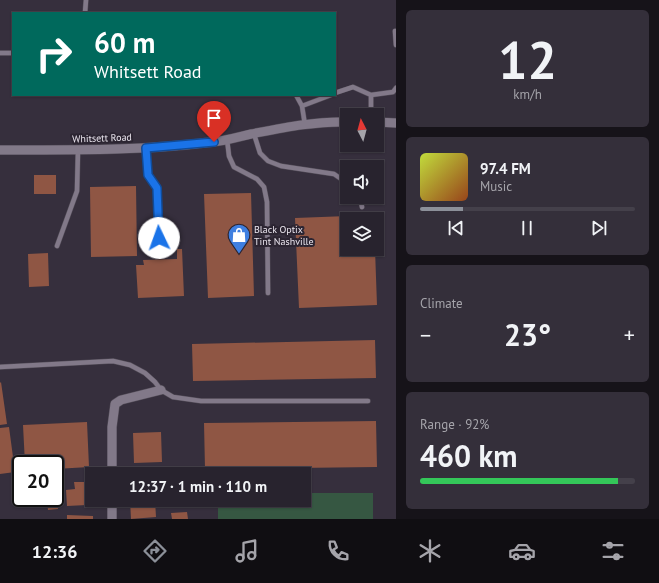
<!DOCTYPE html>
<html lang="en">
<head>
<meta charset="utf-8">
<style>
  :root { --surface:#28232e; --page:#342f3a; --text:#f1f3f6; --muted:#a5a4aa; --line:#44404a; --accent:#8c9099 }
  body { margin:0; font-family:"PT Sans",sans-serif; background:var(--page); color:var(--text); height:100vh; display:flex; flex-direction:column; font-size:15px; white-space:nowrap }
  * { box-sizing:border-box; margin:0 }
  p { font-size:13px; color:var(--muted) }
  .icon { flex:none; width:22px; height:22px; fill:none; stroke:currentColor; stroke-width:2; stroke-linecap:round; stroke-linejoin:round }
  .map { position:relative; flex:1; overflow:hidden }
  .details { display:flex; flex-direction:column; gap:10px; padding:10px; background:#161319; width:263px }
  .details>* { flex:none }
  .top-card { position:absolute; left:12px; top:12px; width:324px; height:84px; border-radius:0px; box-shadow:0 1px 3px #0004,0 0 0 1px var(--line); background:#00695c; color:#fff; overflow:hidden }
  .needle { width:26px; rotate:354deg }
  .tools { position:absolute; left:340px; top:108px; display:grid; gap:8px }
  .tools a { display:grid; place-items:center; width:44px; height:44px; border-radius:0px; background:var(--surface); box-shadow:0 1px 3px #0004,0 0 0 1px var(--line); font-size:20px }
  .speed { position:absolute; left:12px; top:455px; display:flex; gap:8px; font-size:20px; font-weight:700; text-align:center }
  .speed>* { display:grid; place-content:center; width:52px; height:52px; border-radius:50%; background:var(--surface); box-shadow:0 1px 3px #0004,0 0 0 1px var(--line); line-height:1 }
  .speed .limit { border:2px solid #111; border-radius:6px; background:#fff; color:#111 }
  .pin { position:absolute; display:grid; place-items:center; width:34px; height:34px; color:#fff; margin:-41px -17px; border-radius:50% 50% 50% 0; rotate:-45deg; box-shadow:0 0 4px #0007 }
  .pin .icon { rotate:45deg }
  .me { position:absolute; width:44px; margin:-22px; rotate:357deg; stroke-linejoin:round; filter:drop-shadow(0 0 3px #0008) }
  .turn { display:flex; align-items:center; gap:14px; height:84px; padding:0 16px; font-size:18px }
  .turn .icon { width:52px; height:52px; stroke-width:2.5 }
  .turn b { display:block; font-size:28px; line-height:34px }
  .big { font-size:30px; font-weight:700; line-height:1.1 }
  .details .card { flex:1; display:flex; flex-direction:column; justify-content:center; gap:6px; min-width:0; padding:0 14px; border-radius:6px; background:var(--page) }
  .details .dial { align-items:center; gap:0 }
  .dial b { font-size:52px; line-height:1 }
  .song { display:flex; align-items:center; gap:12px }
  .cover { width:48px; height:48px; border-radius:6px; background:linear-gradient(135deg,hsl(70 70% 55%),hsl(20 70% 35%)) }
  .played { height:4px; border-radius:2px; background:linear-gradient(90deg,var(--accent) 20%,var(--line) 20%) }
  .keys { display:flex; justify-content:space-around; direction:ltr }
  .heat { display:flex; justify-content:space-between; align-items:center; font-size:22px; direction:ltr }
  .charge { height:6px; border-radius:3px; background:linear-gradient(90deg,#34c759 92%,var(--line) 0) }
  .trip { position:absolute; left:85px; top:467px; width:226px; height:40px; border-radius:0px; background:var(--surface); box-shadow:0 1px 3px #0004,0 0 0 1px var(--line); font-weight:700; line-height:40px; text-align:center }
  .dock { display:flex; height:64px; justify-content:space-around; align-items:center; background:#100e12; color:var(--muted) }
  .dock .icon { width:28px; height:28px }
  .dock .active { color:var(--accent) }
  .dock b { font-size:18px; color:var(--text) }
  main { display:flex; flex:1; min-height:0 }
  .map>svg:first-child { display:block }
  .green { fill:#365742 }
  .building { fill:#8f5644 }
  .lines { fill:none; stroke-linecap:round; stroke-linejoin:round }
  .lane-casing { stroke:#534d58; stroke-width:5.5 }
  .street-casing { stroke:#534d58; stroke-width:10 }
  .lane { stroke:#827989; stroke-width:4.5 }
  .street { stroke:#827989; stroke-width:9 }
  .route-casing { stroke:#114b97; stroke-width:10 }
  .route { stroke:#1a73e8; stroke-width:7 }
  .labels { text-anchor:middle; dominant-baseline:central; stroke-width:4; stroke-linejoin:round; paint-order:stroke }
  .street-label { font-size:10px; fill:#ebe6ef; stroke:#2c2532 }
  .poi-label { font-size:10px; fill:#ebe6ef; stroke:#2c2532; text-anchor:start }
</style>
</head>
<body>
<main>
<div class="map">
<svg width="396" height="519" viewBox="0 0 396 519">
  <rect width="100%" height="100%" fill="#362f3d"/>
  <path class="green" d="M304,493H373V519H218V500H304Z"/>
  <path class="building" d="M34,175H56V194H34Z
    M136,186L137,256L91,257L90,187Z
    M251,193L254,296L208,298L204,194Z
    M374,215V219H347V249H375L377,305L299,308L295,218Z
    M177,249H182L184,296L138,298L136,265H144L143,260L177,259Z
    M48,253L49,286L29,287L28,254Z
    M375,340L376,378L193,381L192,344Z
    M1,382L7,424L0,425V383Z
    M376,421L377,467L205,469L204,423Z
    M87,422L89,467L55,469V464H25L23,425Z
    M9,427L15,472L0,474V428Z
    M161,432L162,462L134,463L133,433Z
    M74,482H86L87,505L67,506L66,490L75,489Z
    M57,500L58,509L48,510L47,501Z
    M130,500H155L156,517L131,519Z
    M187,512L188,519H172L171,513Z
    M67,515L93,516V519H67Z"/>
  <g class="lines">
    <g class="lane-casing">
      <path id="lane" d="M85,13L86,0
        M395,31L396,45
        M0,53H13
        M335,93L353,87L371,95V115
        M296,95L302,106
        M371,95L393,92L396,88
        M305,125L302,106L331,95
        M254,134L260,153L268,161L281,166L334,174L347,183
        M227,139L229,156L234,167L257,179L264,187L267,202L268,293
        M146,148L148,175L157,188L159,238
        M360,197L362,207
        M57,246L77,191L78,150
        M0,367L113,361L130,365L145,373L155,382L161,390L173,397L201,401H368"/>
    </g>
    <g class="street-casing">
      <path id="street" d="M377,122L396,123
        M0,150C71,150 142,151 212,142C225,141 238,137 251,134C282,128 315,121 347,122
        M112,474V427L115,404L121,400L161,390
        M112,519V500"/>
    </g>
    <use href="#lane" class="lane"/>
    <use href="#street" class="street"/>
  </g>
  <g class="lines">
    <g class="route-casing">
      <path id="route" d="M159,238L157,188L148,175L146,148L214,142"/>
    </g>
    <use href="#route" class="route"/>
  </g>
  <defs>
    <g id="shop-pin" transform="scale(1.15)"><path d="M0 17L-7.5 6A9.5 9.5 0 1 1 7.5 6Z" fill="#3f7fe0" stroke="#2c2532"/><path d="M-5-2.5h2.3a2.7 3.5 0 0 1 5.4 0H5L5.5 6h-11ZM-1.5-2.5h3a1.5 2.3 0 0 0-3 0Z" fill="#fff"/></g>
  </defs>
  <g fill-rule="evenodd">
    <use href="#shop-pin" x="239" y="235"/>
  </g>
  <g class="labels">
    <g class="street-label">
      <text transform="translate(102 138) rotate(-2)">Whitsett Road</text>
    </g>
    <g class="poi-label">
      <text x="254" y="229">Black Optix<tspan x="254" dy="12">Tint Nashville</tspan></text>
    </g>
  </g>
</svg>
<div class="tools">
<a><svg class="needle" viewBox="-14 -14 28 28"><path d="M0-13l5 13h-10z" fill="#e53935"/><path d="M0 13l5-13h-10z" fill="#a5a4aa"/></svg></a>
<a><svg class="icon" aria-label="sound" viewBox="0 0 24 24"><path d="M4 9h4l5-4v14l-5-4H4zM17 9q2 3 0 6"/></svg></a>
<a><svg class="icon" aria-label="layers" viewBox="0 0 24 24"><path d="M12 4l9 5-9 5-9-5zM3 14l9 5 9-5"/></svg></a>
</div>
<div class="speed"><div class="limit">20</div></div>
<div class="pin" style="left:214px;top:142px;background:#d93025"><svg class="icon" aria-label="arrive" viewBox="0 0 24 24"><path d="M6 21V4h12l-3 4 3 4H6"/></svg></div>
<svg class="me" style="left:159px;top:238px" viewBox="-20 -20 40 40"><circle r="19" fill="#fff"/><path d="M0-13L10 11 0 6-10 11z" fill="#1a73e8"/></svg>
<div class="trip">12:37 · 1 min · 110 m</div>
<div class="top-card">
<div class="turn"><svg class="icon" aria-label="right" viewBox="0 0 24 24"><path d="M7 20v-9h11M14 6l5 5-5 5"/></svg><div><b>60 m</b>Whitsett Road</div></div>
</div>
</div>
<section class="details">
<div class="card dial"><b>12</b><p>km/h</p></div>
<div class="card">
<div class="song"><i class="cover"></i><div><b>97.4 FM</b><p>Music</p></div></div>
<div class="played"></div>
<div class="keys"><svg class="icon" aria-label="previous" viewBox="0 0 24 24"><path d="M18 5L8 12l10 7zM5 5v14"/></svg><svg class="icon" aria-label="pause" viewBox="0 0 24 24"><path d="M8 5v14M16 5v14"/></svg><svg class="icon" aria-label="next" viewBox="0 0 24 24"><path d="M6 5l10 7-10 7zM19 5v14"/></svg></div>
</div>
<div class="card"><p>Climate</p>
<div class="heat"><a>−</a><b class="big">23°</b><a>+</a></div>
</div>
<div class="card"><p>Range · 92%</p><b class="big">460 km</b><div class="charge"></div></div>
</section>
</main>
<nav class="dock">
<b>12:36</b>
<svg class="icon active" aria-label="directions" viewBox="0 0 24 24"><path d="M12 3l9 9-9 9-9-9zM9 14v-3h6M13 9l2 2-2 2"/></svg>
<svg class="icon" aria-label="music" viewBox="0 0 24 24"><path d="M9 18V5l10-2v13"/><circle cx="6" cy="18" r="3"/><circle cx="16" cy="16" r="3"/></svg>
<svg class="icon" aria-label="phone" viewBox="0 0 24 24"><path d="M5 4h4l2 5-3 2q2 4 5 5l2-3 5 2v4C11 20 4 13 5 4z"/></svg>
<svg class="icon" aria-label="climate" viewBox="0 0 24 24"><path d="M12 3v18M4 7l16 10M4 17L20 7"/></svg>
<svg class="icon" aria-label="car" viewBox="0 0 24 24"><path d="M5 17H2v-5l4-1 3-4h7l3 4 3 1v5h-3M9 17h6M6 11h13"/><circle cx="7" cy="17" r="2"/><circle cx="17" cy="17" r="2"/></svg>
<svg class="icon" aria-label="filters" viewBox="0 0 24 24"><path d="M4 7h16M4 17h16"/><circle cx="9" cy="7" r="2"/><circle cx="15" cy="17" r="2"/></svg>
</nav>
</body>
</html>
